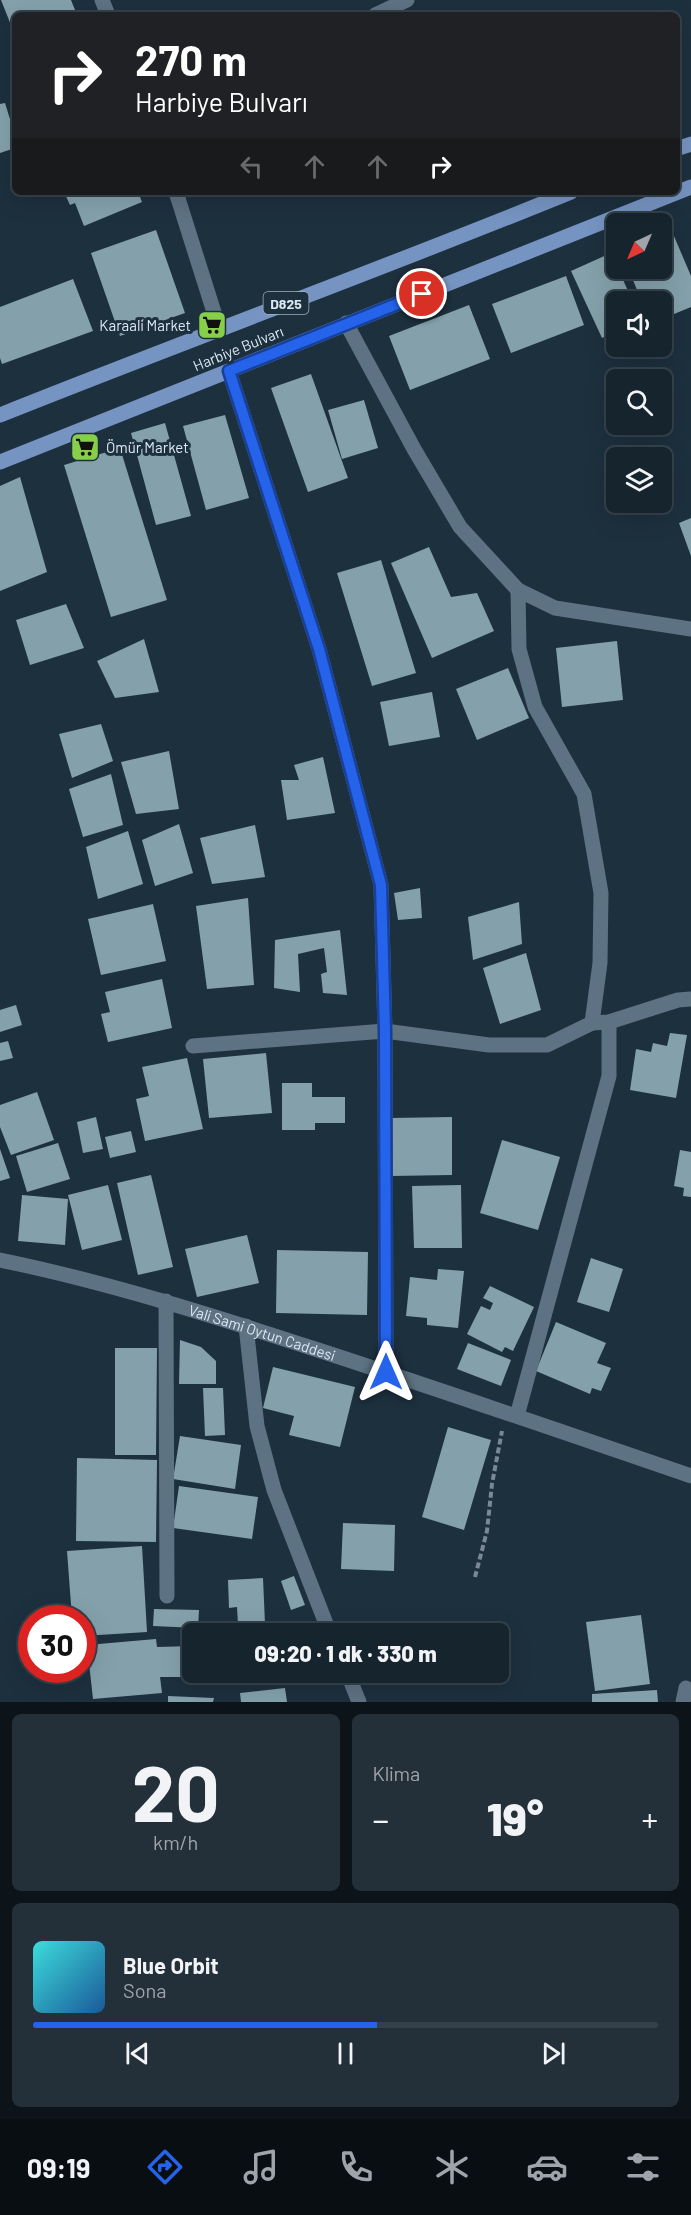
<!DOCTYPE html>
<html lang="tr">
<head>
<meta charset="utf-8">
<style>
  :root { --surface:#16242e; --page:#23303a; --text:#f1f3f6; --muted:#9ea4aa; --line:#35414a; --accent:#2563eb }
  body { margin:0; font-family:Barlow,sans-serif; background:var(--page); color:var(--text); height:100vh; display:flex; flex-direction:column; font-size:22px; white-space:nowrap }
  * { box-sizing:border-box; margin:0 }
  p { font-size:20px; color:var(--muted) }
  .icon { flex:none; width:33px; height:33px; fill:none; stroke:currentColor; stroke-width:2; stroke-linecap:round; stroke-linejoin:round }
  .map { position:relative; height:1702px; overflow:hidden }
  .details { display:flex; flex-direction:column; gap:12px; padding:12px; background:#0c1419; flex:1 }
  .details>* { flex:none }
  .hud { position:absolute; left:12px; top:12px; width:668px; height:183px; border-radius:9px; box-shadow:0 6px 24px #0002,0 0 0 2px var(--line); background:#202124; color:#fff; overflow:hidden }
  .needle { width:39px; rotate:224deg }
  .tools { position:absolute; left:606px; top:213px; display:grid; gap:12px }
  .tools a { display:grid; place-items:center; width:66px; height:66px; border-radius:9px; background:var(--surface); box-shadow:0 6px 24px #0002,0 0 0 2px var(--line); font-size:30px }
  .speed { position:absolute; left:18px; top:1605px; display:flex; gap:12px; font-size:30px; font-weight:700; text-align:center }
  .speed>* { display:grid; place-content:center; width:78px; height:78px; border-radius:50%; background:var(--surface); box-shadow:0 6px 24px #0002,0 0 0 2px var(--line); line-height:1 }
  .speed .limit { border:9px solid #d22; background:#fff; color:#111 }
  .pin { position:absolute; display:grid; place-items:center; width:51px; height:51px; color:#fff; margin:-26px; border:3px solid #fff; border-radius:50%; box-shadow:0 2px 6px #0007 }
  .me { position:absolute; width:66px; margin:-33px; rotate:0deg; stroke-linejoin:round; filter:drop-shadow(0 0 4px #0008) }
  .turn { display:flex; align-items:center; gap:21px; height:126px; padding:0 24px; font-size:27px }
  .turn .icon { width:78px; height:78px; stroke-width:2.5 }
  .turn b { display:block; font-size:42px; line-height:51px }
  .lanes { display:flex; align-items:center; height:57px; padding:0 24px; background:#0003; justify-content:center; gap:30px; direction:ltr }
  .lanes .off { opacity:.35 }
  .big { font-size:45px; font-weight:800; line-height:1.1 }
  .details .tile { flex:1; display:flex; flex-direction:column; justify-content:center; gap:9px; min-width:0; padding:0 21px; border-radius:9px; background:var(--page) }
  .details .dial { align-items:center; gap:0 }
  .dial b { font-size:78px; line-height:1 }
  .song { display:flex; align-items:center; gap:18px }
  .cover { width:72px; height:72px; border-radius:9px; background:linear-gradient(135deg,hsl(180 70% 55%),hsl(210 70% 35%)) }
  .played { height:6px; border-radius:3px; background:linear-gradient(90deg,var(--accent) 55%,var(--line) 55%) }
  .keys { display:flex; justify-content:space-around; direction:ltr }
  .heat { display:flex; justify-content:space-between; align-items:center; font-size:33px; direction:ltr }
  .details .tiles { flex:1; display:grid; gap:12px; grid-template-columns:1fr 1fr }
  .tile:last-child { grid-column:span 2 }
  .trip { position:absolute; left:182px; top:1623px; width:327px; height:60px; border-radius:9px; background:var(--surface); box-shadow:0 6px 24px #0002,0 0 0 2px var(--line); font-weight:800; line-height:60px; text-align:center }
  .dock { display:flex; height:96px; justify-content:space-around; align-items:center; background:#090e12; color:var(--muted) }
  .dock .icon { width:42px; height:42px }
  .dock .active { color:var(--accent) }
  .dock b { font-size:27px; color:var(--text) }
  .map>svg:first-child { display:block }
  .building { fill:#84a1ab }
  .lines { fill:none; stroke-linecap:round; stroke-linejoin:round }
  .path { stroke:#788894; stroke-width:4; stroke-dasharray:6 3; stroke-linecap:butt }
  .minor { stroke:#5d7283; stroke-width:15 }
  .major { stroke:#7694c2; stroke-width:15 }
  .route-casing { stroke:#184099; stroke-width:15 }
  .route { stroke:#2563eb; stroke-width:10 }
  .labels { text-anchor:middle; dominant-baseline:central; stroke-width:6; stroke-linejoin:round; paint-order:stroke }
  .shield { fill:#1d303e; stroke:#a3b1bc; stroke-width:1.5 }
  .shield-label { font-size:14px; font-weight:bold; fill:#dce8f2 }
  .poi-label { font-size:15px; fill:#dce8f2; stroke:#1d303e; text-anchor:end }
  .street-label { font-size:15px; fill:#dce8f2; stroke:#1d303e }
</style>
</head>
<body>
<div class="map">
<svg width="691" height="1702" viewBox="0 0 691 1702">
  <rect width="100%" height="100%" fill="#1d303e"/>
  <path class="building" d="M1,0H71L77,15H15V35Z
    M5,103L15,135V148L0,153V104Z
    M64,192H138L142,202L84,226L75,203L70,205Z
    M668,222L691,276V307L662,319V302H642L628,268H662V225Z
    M156,230L185,313L120,336L91,253Z
    M611,253L633,302H616V331L602,338L571,271Z
    M566,276L584,325L511,353L492,304Z
    M73,279L93,331L2,364L0,358V307Z
    M469,305L490,359L410,390L389,336Z
    M311,374L348,478L308,492L271,388Z
    M364,400L378,448L342,459L328,410Z
    M225,415L249,498L206,510L183,426Z
    M165,423L191,516L156,525L131,433Z
    M120,448L167,600L111,617L64,465Z
    M20,477L47,572L0,591V486Z
    M691,518V556L679,523Z
    M429,547L451,597L477,593L494,631L432,658L391,563Z
    M381,560L416,673L372,686L337,573Z
    M66,604L84,648L30,665L16,620Z
    M144,639L159,692L115,698L97,661Z
    M617,641L623,700L562,707L556,648Z
    M508,668L529,718L477,740L456,689Z
    M432,692L440,737L389,746L380,702Z
    M101,724L113,761L72,778L59,734Z
    M169,751L179,809L136,814L121,762Z
    M323,757L335,813L287,820L281,780H299L294,765Z
    M111,774L123,825L83,837L69,789Z
    M179,824L193,873L155,886L142,840Z
    M255,825L265,877L212,884L200,838Z
    M128,831L143,884L98,899L86,847Z
    M420,888L422,918L398,920L394,893Z
    M248,898L254,985L207,989L196,906Z
    M519,902L522,944L473,960L468,917Z
    M153,904L166,961L101,975L88,919Z
    M340,930L347,995L323,993L321,974L327,972L324,948L298,954L300,992L274,988L275,940Z
    M526,953L541,1010L500,1024L483,968Z
    M162,979L172,1028L108,1042L101,1014L110,1012L105,992Z
    M16,1005L22,1025L0,1032V1010Z
    M670,1033L687,1035L676,1098L630,1090L636,1049L651,1052L653,1043L667,1046Z
    M8,1041L13,1058L0,1061V1043Z
    M266,1053L272,1113L209,1118L203,1059Z
    M187,1058L203,1129L145,1141L136,1099L149,1096L142,1067Z
    M282,1083H312V1097H345V1123H315V1130H282Z
    M37,1092L54,1140L11,1155L0,1127V1105Z
    M96,1117L103,1149L83,1153L77,1122Z
    M452,1117V1175L391,1176L390,1118Z
    M131,1131L136,1152L110,1158L105,1137Z
    M502,1140L560,1157L538,1230L480,1213Z
    M58,1143L70,1179L27,1192L16,1156Z
    M0,1149L10,1178L0,1181Z
    M680,1150L691,1152V1197L683,1196L684,1188L674,1186Z
    M151,1175L173,1267L138,1275L117,1183Z
    M108,1185L122,1240L82,1250L68,1195Z
    M461,1185L462,1248H414L412,1186Z
    M22,1195L68,1199L65,1245L18,1241Z
    M247,1235L259,1283L197,1297L185,1249Z
    M277,1250L368,1252L367,1315L276,1313Z
    M591,1258L623,1269L609,1312L577,1302Z
    M438,1269L464,1271L458,1328L427,1325V1318L406,1316L410,1277L437,1280Z
    M490,1286L534,1307L513,1351L505,1347L502,1352L467,1334L481,1306L490,1310L493,1303L483,1298Z
    M556,1322L606,1343L597,1363L611,1368L601,1391L592,1388L590,1394L536,1371Z
    M180,1340L201,1347L216,1361V1384H179Z
    M468,1343L511,1360L501,1386L457,1369Z
    M115,1348H157L156,1455H115Z
    M273,1367L355,1387L340,1447L289,1435L294,1416L263,1408Z
    M203,1388H223L225,1435L205,1436Z
    M448,1427L491,1440L464,1530L422,1517Z
    M180,1436L241,1445L235,1489L173,1479Z
    M77,1458L157,1460L156,1542L76,1541Z
    M179,1486L258,1497L252,1539L173,1528Z
    M343,1523L395,1525L394,1571L341,1569Z
    M142,1546L147,1632L82,1636V1618H72L67,1551Z
    M294,1576L305,1605L291,1610L281,1581Z
    M263,1578L265,1624L238,1625L237,1607L229,1608L228,1580Z
    M154,1609L199,1610L198,1628L153,1626Z
    M641,1615L650,1684L595,1691L586,1622Z
    M156,1639L157,1647L192,1646V1672H207V1677H160L162,1693L93,1699L87,1645Z
    M285,1688L287,1702H241L240,1693Z
    M657,1690L658,1702H592V1694Z
    M168,1696L214,1698L213,1702H168Z"/>
  <g class="lines">
    <path class="path" d="M475,1577L487,1531L492,1484L502,1431"/>
    <g class="minor">
      <path d="M102,0L108,15"/>
      <path d="M375,15L407,0"/>
      <path d="M176,192L219,328"/>
      <path d="M346,323L414,449L460,527L518,590L555,608L691,629"/>
      <path d="M229,371L319,649L381,885L385,1031L386,1372"/>
      <path d="M518,590L519,649L535,707L584,794L601,893L600,963L592,1023"/>
      <path d="M193,1046L385,1031L489,1045H547L592,1023L609,1022L678,1000L691,999"/>
      <path id="s1" d="M0,1260C107,1282 211,1315 315,1349C441,1390 566,1433 691,1476"/>
      <path d="M166,1301L167,1596"/>
      <path d="M246,1326L257,1426L274,1490L330,1634"/>
      <path d="M517,1416L609,1076V1022"/>
      <path d="M347,1672L359,1702"/>
      <path d="M683,1702L686,1688"/>
    </g>
    <path class="major" d="M676,149L691,144
      M0,415C190,339 382,269 571,192
      M0,462L691,187"/>
  </g>
  <g class="lines">
    <g class="route-casing">
      <path id="route" d="M386,1372L385,1031L381,885L319,649L229,371L422,294"/>
    </g>
    <use href="#route" class="route"/>
  </g>
  <defs>
    <g id="supermarket-square" transform="scale(1.5)"><rect x="-9" y="-9" width="18" height="18" rx="4" fill="#87cf4a" stroke="#1d303e"/><path d="M-6-5.5h2.5l.6 2H6L4.5 2H-2.5L-4.4-4H-6ZM-1.5 3.2a1.3 1.3 0 1 0 .1 0ZM3 3.2a1.3 1.3 0 1 0 .1 0Z" fill="#111"/></g>
  </defs>
  <g fill-rule="evenodd">
    <use href="#supermarket-square" x="212" y="325"/>
    <use href="#supermarket-square" x="85" y="447"/>
  </g>
  <g class="labels">
    <rect class="shield" x="263.5" y="292" width="45" height="22" rx="4.5"/>
    <g class="shield-label">
      <text x="286" y="303">D825</text>
    </g>
    <g class="poi-label">
      <text x="191" y="325">Karaali Market</text>
      <text x="106" y="447" text-anchor="start">Ömür Market</text>
    </g>
    <g class="street-label">
      <text transform="translate(238 348) rotate(-22)">Harbiye Bulvarı</text>
      <text stroke="none"><textPath href="#s1" startOffset="272">Vali Sami Oytun Caddesi</textPath></text>
    </g>
  </g>
</svg>
<div class="tools">
<a><svg class="needle" viewBox="-14 -14 28 28"><path d="M0-13l5 13h-10z" fill="#e53935"/><path d="M0 13l5-13h-10z" fill="#9ea4aa"/></svg></a>
<a><svg class="icon" aria-label="sound" viewBox="0 0 24 24"><path d="M4 9h4l5-4v14l-5-4H4zM17 9q2 3 0 6"/></svg></a>
<a><svg class="icon" aria-label="search" viewBox="0 0 24 24"><circle cx="10" cy="10" r="6"/><path d="M15 15l6 6"/></svg></a>
<a><svg class="icon" aria-label="layers" viewBox="0 0 24 24"><path d="M12 4l9 5-9 5-9-5zM3 14l9 5 9-5"/></svg></a>
</div>
<div class="speed"><div class="limit">30</div></div>
<div class="pin" style="left:422px;top:294px;background:#d93025"><svg class="icon" aria-label="arrive" viewBox="0 0 24 24"><path d="M6 21V4h12l-3 4 3 4H6"/></svg></div>
<svg class="me" style="left:386px;top:1372px" viewBox="-20 -20 40 40"><path d="M0-17L14 15 0 8-14 15z" fill="#2563eb" stroke="#fff" stroke-width="4"/></svg>
<div class="trip">09:20 · 1 dk · 330 m</div>
<div class="hud">
<div class="turn"><svg class="icon" aria-label="right" viewBox="0 0 24 24"><path d="M7 20v-9h11M14 6l5 5-5 5"/></svg><div><b>270 m</b>Harbiye Bulvarı</div></div>
<div class="lanes"><svg class="icon off" aria-label="left" viewBox="0 0 24 24"><path d="M17 20v-9H6M10 6l-5 5 5 5"/></svg><svg class="icon off" aria-label="ahead" viewBox="0 0 24 24"><path d="M12 20V5M6 11l6-6 6 6"/></svg><svg class="icon off" aria-label="ahead" viewBox="0 0 24 24"><path d="M12 20V5M6 11l6-6 6 6"/></svg><svg class="icon" aria-label="right" viewBox="0 0 24 24"><path d="M7 20v-9h11M14 6l5 5-5 5"/></svg></div>
</div>
</div>
<section class="details">
<div class="tiles">
<div class="tile dial"><b>20</b><p>km/h</p></div>
<div class="tile"><p>Klima</p>
<div class="heat"><a>−</a><b class="big">19°</b><a>+</a></div>
</div>
<div class="tile">
<div class="song"><i class="cover"></i><div><b>Blue Orbit</b><p>Sona</p></div></div>
<div class="played"></div>
<div class="keys"><svg class="icon" aria-label="previous" viewBox="0 0 24 24"><path d="M18 5L8 12l10 7zM5 5v14"/></svg><svg class="icon" aria-label="pause" viewBox="0 0 24 24"><path d="M8 5v14M16 5v14"/></svg><svg class="icon" aria-label="next" viewBox="0 0 24 24"><path d="M6 5l10 7-10 7zM19 5v14"/></svg></div>
</div>
</div>
</section>
<nav class="dock">
<b>09:19</b>
<svg class="icon active" aria-label="directions" viewBox="0 0 24 24"><path d="M12 3l9 9-9 9-9-9zM9 14v-3h6M13 9l2 2-2 2"/></svg>
<svg class="icon" aria-label="music" viewBox="0 0 24 24"><path d="M9 18V5l10-2v13"/><circle cx="6" cy="18" r="3"/><circle cx="16" cy="16" r="3"/></svg>
<svg class="icon" aria-label="phone" viewBox="0 0 24 24"><path d="M5 4h4l2 5-3 2q2 4 5 5l2-3 5 2v4C11 20 4 13 5 4z"/></svg>
<svg class="icon" aria-label="climate" viewBox="0 0 24 24"><path d="M12 3v18M4 7l16 10M4 17L20 7"/></svg>
<svg class="icon" aria-label="car" viewBox="0 0 24 24"><path d="M5 17H2v-5l4-1 3-4h7l3 4 3 1v5h-3M9 17h6M6 11h13"/><circle cx="7" cy="17" r="2"/><circle cx="17" cy="17" r="2"/></svg>
<svg class="icon" aria-label="filters" viewBox="0 0 24 24"><path d="M4 7h16M4 17h16"/><circle cx="9" cy="7" r="2"/><circle cx="15" cy="17" r="2"/></svg>
</nav>
</body>
</html>
